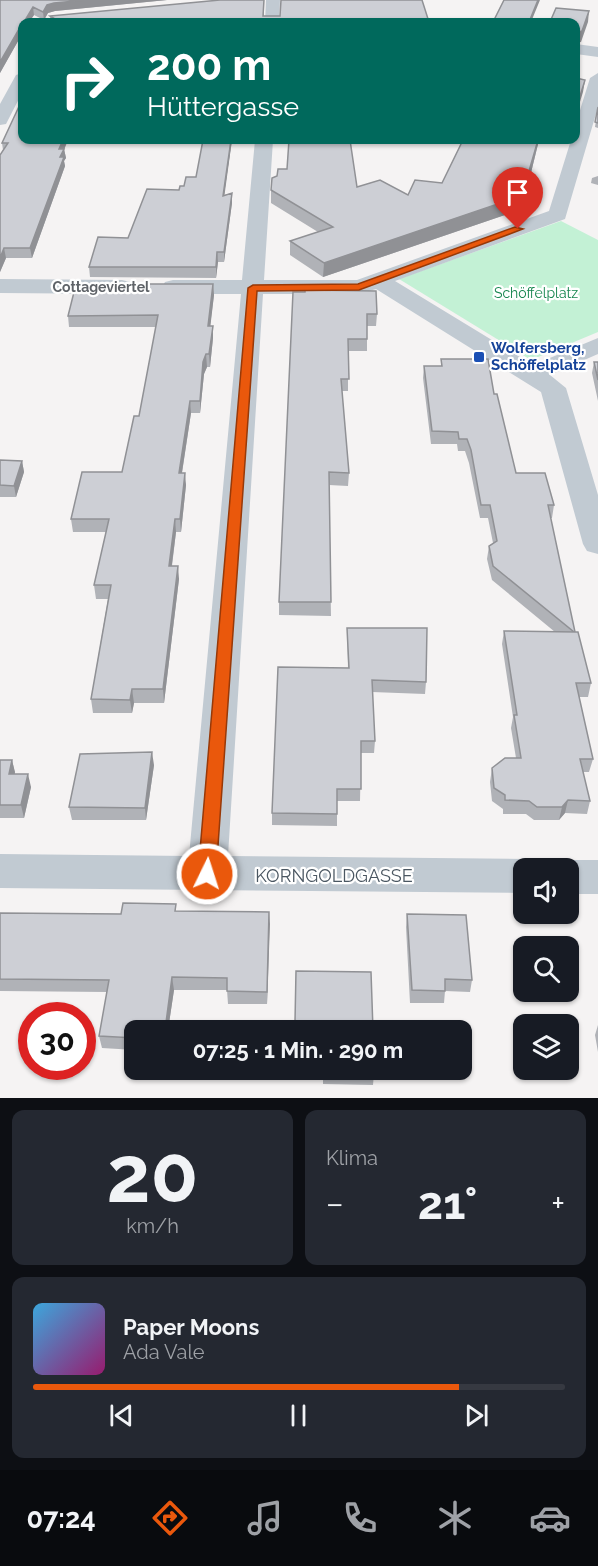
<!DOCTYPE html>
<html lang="de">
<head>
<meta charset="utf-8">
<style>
  :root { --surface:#171b24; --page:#242831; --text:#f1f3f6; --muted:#9ea1a6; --line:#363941; --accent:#ea580c }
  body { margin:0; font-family:Raleway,sans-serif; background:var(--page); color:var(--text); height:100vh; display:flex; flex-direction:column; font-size:22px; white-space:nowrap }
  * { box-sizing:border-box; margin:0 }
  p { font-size:20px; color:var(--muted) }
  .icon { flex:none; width:33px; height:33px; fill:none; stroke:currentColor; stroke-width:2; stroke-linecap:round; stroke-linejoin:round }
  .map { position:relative; height:1098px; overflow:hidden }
  .drawer { display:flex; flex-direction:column; gap:12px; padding:12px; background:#0d0f14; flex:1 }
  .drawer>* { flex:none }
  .banner { position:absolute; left:18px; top:18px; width:562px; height:126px; border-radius:12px; box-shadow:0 2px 4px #0004; background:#00695c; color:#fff; overflow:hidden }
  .tools { position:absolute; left:513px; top:858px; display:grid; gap:12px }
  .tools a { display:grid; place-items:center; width:66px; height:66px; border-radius:12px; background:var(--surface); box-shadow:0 2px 4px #0004; font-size:30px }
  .speed { position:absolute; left:18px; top:1002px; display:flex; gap:12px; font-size:30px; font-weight:700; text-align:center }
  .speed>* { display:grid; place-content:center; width:78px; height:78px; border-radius:50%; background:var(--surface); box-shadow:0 2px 4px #0004; line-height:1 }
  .speed .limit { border:9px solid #d22; background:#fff; color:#111 }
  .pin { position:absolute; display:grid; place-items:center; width:51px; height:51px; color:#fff; margin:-62px -26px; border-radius:50% 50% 50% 0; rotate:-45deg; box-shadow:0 0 6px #0007 }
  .pin .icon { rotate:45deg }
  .me { position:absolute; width:66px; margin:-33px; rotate:4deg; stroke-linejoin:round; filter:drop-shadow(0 0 4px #0008) }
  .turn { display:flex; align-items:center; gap:21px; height:126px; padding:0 30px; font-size:27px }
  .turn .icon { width:78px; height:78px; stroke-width:2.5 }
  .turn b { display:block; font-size:42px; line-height:51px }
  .big { font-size:45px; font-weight:700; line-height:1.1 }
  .drawer .card { flex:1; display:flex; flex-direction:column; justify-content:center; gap:9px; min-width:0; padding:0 21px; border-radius:12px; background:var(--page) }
  .drawer .dial { align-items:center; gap:0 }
  .dial b { font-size:78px; line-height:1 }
  .song { display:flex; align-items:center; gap:18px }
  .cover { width:72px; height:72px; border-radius:9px; background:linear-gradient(135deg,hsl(200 70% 55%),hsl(320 70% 35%)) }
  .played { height:6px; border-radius:3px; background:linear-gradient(90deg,var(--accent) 80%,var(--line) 80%) }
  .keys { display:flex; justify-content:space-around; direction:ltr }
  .heat { display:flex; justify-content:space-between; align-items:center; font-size:33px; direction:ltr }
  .drawer .tiles { flex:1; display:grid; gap:12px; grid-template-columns:1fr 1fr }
  .card:last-child { grid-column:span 2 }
  .trip { position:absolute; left:124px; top:1020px; width:348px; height:60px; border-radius:12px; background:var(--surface); box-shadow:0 2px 4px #0004; font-weight:700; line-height:60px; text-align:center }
  .tab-bar { display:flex; height:96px; justify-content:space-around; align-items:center; background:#090b0e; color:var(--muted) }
  .tab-bar .icon { width:42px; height:42px }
  .tab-bar .on { color:var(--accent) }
  .tab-bar b { font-size:27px; color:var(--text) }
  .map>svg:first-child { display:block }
  .green { fill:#c3f1d5 }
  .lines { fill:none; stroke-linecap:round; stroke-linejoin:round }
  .minor { fill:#c1cad2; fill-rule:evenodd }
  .wall { fill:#b0b2b7 }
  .shaded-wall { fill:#909195 }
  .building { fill:#cdcfd5; stroke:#909195; stroke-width:1.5 }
  .route { fill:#ea580c; stroke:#983908; stroke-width:1.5 }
  .transit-dot { fill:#1a4fb4; stroke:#fff; stroke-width:2 }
  .labels { text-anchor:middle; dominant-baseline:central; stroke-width:4.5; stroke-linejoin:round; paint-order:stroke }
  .far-neighbourhood-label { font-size:14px; font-weight:bold; fill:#5f6368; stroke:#fff }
  .far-park-label { font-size:14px; fill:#17864f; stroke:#fff }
  .transit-label { font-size:15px; font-weight:bold; fill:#164399; stroke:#fff; text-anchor:start }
  .near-street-label { font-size:18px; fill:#4a5661; stroke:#fff }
</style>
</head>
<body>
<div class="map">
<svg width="598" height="1098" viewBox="0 0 598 1098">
  <rect width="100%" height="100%" fill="#f5f3f3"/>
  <path class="green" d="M561,221L598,240V332L531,360L399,279Z"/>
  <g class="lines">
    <path class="minor" d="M266,0H280L279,22H265Z
      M576,44L598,47V57L576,54Z
      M22,73V93L6,124L0,125V104L16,75Z
      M598,73V107L565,219L395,281L533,365L598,338V354L550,375L566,388L598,495V554L587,551L583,544L541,392L376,289L359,294H263L228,856L524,859L538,864L540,868H524V893L0,888V854L189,856L241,294H173L165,292L162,287L165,282L173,280H242L255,140H273L264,280H357L549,211L571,140H576V123L590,78Z
      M0,279L122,280L130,282L133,287L130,292L122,294L0,293Z
      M568,860H598V894H568V868H552L554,865Z"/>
  </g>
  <path class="wall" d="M0,0H167L55,11L48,13L44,20L34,15L29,22H22V34L0,73Z
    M264,0V16L429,22H50V16Z
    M22,100L64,149L66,158L64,161L65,166L32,258H6L0,272V155L3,150L2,143Z
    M598,107V128L595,127Z
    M232,140L224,195L232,193V203L224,262H218L216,278L90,277L89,267L128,238L179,190L196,177Z
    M463,140H539L528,185L514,212L323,277L290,255V241L318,232L271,203V190L357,187L408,195L442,183Z
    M598,176V185L591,183L592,178Z
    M213,284L214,295L210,326L213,338L210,367H207L204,374L200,413H191L182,473L186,485L181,532H176L172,566L179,579L164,703H134L132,713H93L91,699L108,599H96L94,585L106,532H73L71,519L122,472L139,416L156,327H69L68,316Z
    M305,292L377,314L376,326H367V351H348V391H342L349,473L348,486L329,485L331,616L279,615V602Z
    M441,359L494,394L516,473L554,505L552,518H550L575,632L591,683L588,697H579L593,759L589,772H583L590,801L587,814L565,813L559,820H534L526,814H503V809L492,801L490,782L492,768L516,758L511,728L513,717L502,644L504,631L555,632L492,580L487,559L489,546L493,543L488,518H480L469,463L465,451H458L457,444H431L423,378L424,366H441Z
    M594,362H598V401L592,373Z
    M0,460L22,461L24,472L16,497H0Z
    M347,628L426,682L425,694L372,692L375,741L374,753H361L360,801H337V826L272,825V813L348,668Z
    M0,760H12L15,774L31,787L24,818H0Z
    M154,765L146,820H72L69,807Z
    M176,911L269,912L267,1004H228L227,990H174L168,1030H135V1050L102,1048L99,1036L107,992L0,991V913L121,914Z
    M407,914L472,980L470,992L445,991L444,1003H410L406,927Z
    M296,971L373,1030H295Z
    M598,1025V1052L595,1035Z
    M323,1070L374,1073L373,1085L323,1084Z"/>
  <path class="shaded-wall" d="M86,0H167L55,11L48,13L44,20L43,12L47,5L54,3Z
    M538,0H540L531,22H529Z
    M33,7L34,15L29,22H24Z
    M589,11L588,22L581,42L576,43V33Z
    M22,24V34L0,73V62Z
    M585,80L583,92L576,115V109Z
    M63,140H68L64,150V149L66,158L64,161L65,166L32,258L30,248L59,149Z
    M231,140H232L223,206V196Z
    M538,140H539L528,185L514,212L323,277L324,263Z
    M232,193V203L224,262V252Z
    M4,248L6,258L0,272V258Z
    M217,252L218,262L216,278V267Z
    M213,284L214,295L209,338L208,326Z
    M213,326V338L210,367L209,354Z
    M206,354L207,367L204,374L200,413V401L203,362Z
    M190,401L191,413L180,485L179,473Z
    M22,461L24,472L16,497L14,486Z
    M185,473L186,485L181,532L180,519Z
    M175,519L176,532L170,579L169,566Z
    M178,566L179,579L164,703L163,689Z
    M132,689L134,703L132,713L130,700Z
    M152,752L154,765L146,820L145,808Z
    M12,760L15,772L12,786L9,774Z
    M28,774L31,787L24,818L21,805Z
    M568,800L565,813L559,820L562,807Z
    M269,912L270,924L267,1004V992Z
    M172,977L174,990L168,1030H165Z"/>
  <path class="building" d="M0,0H86L54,3L47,5L43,12L33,7L24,22H22V24L0,62Z
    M220,0H264L263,16H280L281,0H422L429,22H60L50,16Z
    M504,0H538L529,22H493Z
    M556,8L589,11L582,31L576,33V22H550Z
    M576,36L578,45L576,50Z
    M576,78L585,80L576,109Z
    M22,100V140H63L59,149H64L60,157H64L30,248H4L0,258V155L8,143H2Z
    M598,107V123L595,122Z
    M203,140H231L223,196L232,193L224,252H217L216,267H89L98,237L128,238L147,189L179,190L180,186H184L186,177H196Z
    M289,140H350L357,187L380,180L408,195L415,180L442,183L463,140H538L529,171L515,198L324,263L290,241L333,227L271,190L272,178L277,176L278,169H287Z
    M83,284H213L208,326H213L209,354H206L203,362L200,401H190L179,473H185L180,519H175L169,566H178L163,689H132L130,700L91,699L111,585H94L109,519H71L82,472H122L134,416H139L158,315L68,316L74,292H81Z
    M305,290L376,291L377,314H367V339H348L349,379H341L349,473L329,472L331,602H279L293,292H305Z
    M441,359H488L494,394H497L516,473H545L554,505H548L575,632H578L591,683H576L593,759H580L590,801L568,800L562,807H537L529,801L505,800V795L494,788L492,768L505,758H521L514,715H517L504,631L574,632L493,566L489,546L497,541L490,505H481L471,450L467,439H459L458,432L432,431L424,366H442Z
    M594,362H598V380Z
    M0,460L22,461L14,486L0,485Z
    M347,628H427L426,682L372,680L375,741H361V789H337V814L272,813L278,667L349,668Z
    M152,752L145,808L69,807L80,754Z
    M0,760H12L9,774H28L21,805H0Z
    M123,903L176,904L175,911L269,912L267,992L227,991V978L172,977L165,1030H135V1038L99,1036L109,980L0,979V913L121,914Z
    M407,914L466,915L472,980L445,979V991L412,990Z
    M296,971L371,972L373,1030H323V1021H295Z
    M323,1070H374V1073L323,1072Z"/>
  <path class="route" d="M515,227L523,229L359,290L257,291L216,874L213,880L207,882L200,880L198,874L248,288L253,285L358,284Z"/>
  <rect class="transit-dot" x="473" y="351" width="12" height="12" rx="3"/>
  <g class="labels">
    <g class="far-neighbourhood-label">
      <text x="101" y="287">Cottageviertel</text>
    </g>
    <g class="far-park-label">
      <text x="536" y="293">Schöffelplatz</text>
    </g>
    <g class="transit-label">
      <text x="491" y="348">Wolfersberg,<tspan x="491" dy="17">Schöffelplatz</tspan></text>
    </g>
    <g class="near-street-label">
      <text x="334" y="875">KORNGOLDGASSE</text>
    </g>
  </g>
</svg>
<div class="tools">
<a><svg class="icon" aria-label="sound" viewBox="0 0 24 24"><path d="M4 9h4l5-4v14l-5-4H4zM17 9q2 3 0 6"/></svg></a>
<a><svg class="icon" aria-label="search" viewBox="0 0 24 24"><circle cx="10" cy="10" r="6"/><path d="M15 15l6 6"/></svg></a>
<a><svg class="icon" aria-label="layers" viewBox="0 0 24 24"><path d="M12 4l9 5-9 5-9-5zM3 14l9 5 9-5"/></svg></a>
</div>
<div class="speed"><div class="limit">30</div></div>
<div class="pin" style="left:518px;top:229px;background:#d93025"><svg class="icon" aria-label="arrive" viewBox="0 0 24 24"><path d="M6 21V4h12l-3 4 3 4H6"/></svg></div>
<svg class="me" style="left:207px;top:874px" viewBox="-20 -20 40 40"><circle r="17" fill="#ea580c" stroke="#fff" stroke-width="3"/><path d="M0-11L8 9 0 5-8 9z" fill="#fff"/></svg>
<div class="trip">07:25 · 1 Min. · 290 m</div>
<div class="banner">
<div class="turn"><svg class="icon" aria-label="right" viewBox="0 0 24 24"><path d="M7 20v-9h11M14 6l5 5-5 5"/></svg><div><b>200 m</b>Hüttergasse</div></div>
</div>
</div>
<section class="drawer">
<div class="tiles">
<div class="card dial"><b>20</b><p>km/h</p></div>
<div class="card"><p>Klima</p>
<div class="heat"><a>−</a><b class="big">21°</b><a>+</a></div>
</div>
<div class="card">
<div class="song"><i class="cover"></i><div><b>Paper Moons</b><p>Ada Vale</p></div></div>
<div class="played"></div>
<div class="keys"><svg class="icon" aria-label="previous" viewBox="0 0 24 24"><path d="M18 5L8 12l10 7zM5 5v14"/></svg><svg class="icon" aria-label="pause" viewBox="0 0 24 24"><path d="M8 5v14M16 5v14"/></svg><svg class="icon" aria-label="next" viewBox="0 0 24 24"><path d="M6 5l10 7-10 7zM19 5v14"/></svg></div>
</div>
</div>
</section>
<nav class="tab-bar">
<b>07:24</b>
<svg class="icon on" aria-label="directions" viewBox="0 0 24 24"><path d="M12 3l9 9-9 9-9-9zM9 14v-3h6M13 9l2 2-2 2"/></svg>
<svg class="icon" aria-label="music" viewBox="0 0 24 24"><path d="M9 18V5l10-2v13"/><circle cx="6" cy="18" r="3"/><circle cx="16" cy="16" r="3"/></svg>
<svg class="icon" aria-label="phone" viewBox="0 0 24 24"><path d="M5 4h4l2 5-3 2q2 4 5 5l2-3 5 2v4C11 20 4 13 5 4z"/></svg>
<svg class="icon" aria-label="climate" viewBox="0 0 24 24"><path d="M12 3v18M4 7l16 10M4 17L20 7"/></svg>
<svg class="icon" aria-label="car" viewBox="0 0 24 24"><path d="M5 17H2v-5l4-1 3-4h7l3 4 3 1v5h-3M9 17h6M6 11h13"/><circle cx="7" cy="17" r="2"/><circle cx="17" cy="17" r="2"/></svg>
</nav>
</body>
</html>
